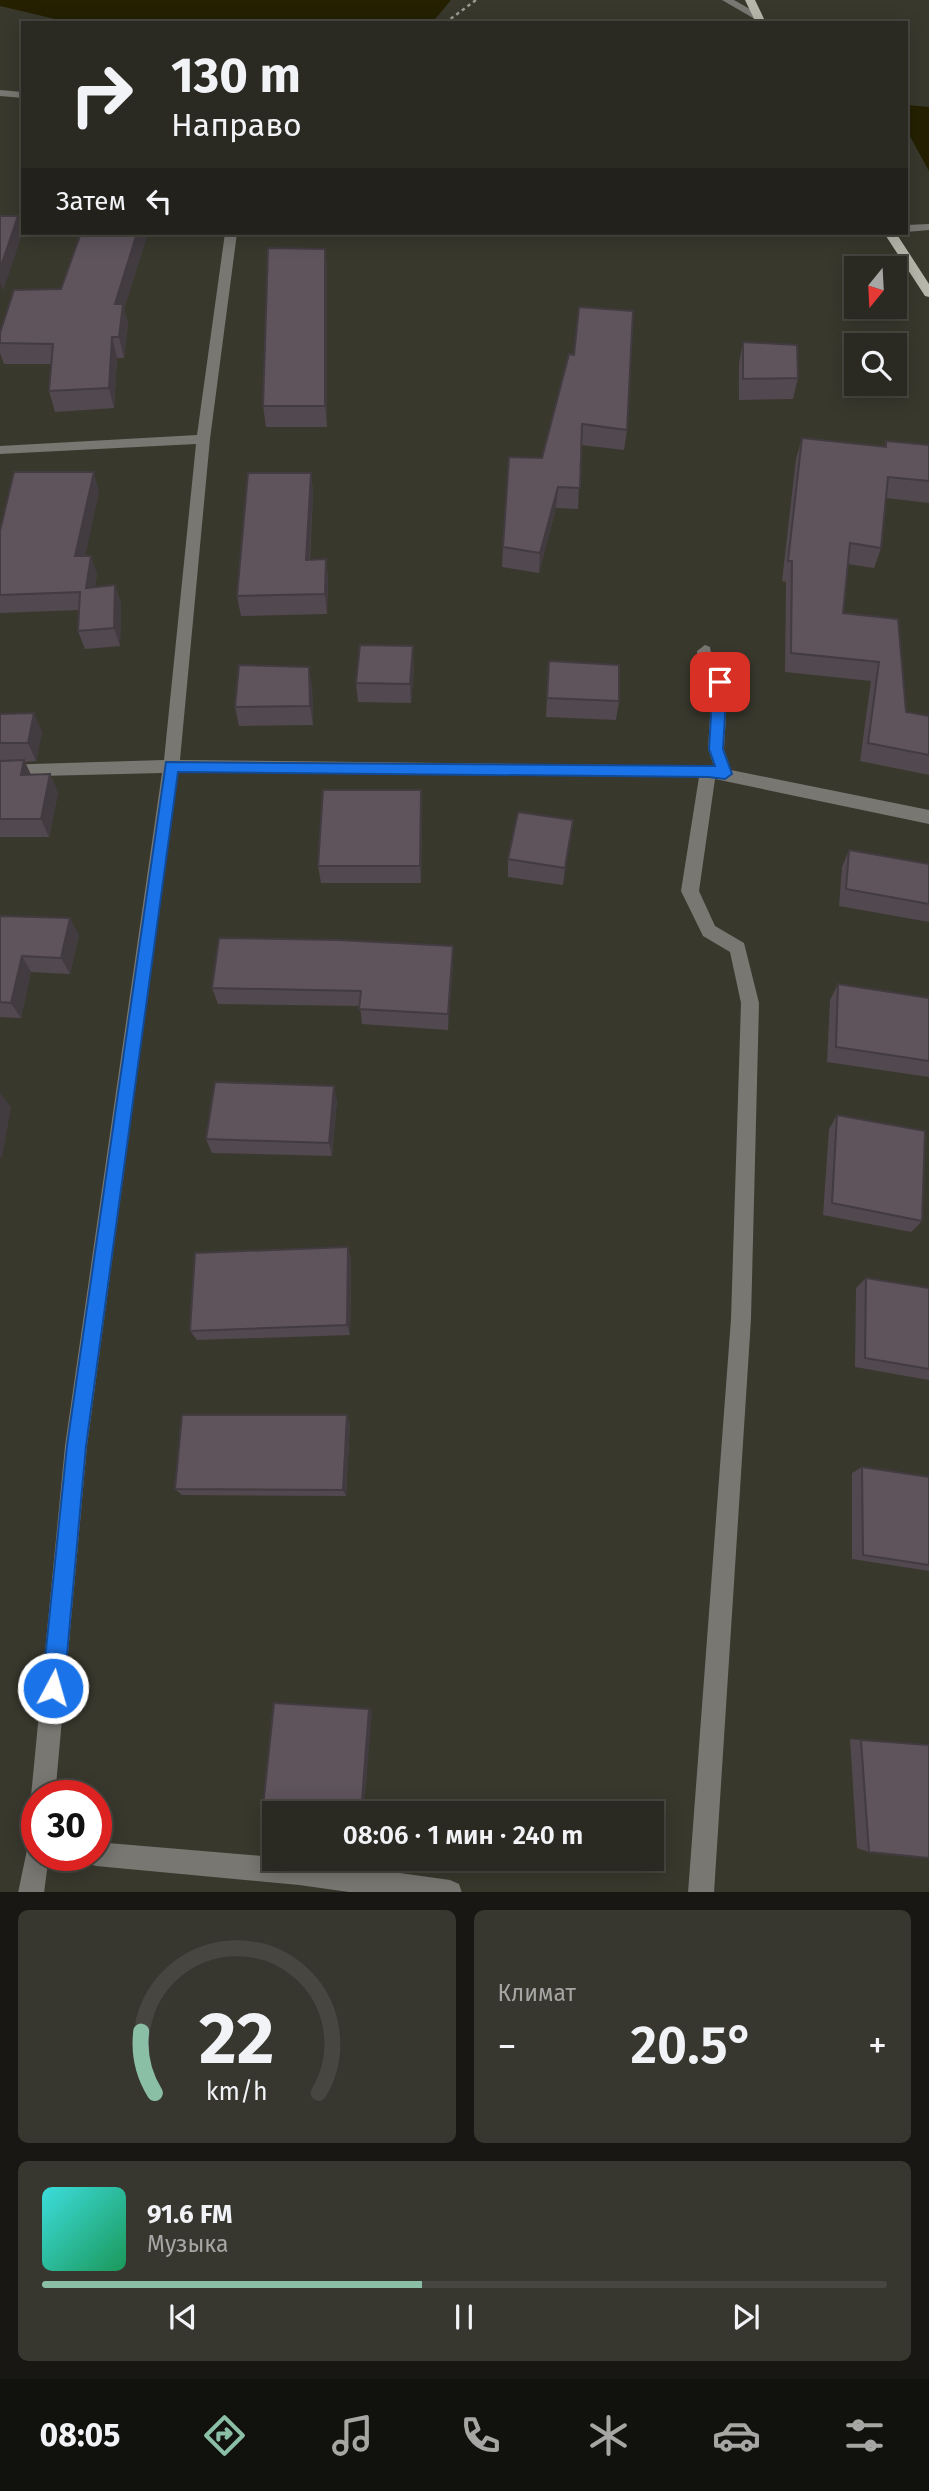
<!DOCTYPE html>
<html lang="ru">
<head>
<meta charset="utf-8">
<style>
  :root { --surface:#2b2a22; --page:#37362f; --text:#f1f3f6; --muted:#a6a7a5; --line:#474640; --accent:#8abfa5 }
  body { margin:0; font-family:"Fira Sans",sans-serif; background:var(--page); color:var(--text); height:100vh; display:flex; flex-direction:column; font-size:26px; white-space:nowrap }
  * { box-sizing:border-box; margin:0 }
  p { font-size:23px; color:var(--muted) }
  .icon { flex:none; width:38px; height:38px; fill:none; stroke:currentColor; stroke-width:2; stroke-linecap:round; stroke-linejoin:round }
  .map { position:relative; height:1892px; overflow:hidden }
  .sheet { display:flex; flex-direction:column; gap:18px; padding:18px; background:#181713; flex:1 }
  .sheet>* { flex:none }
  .hud { position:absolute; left:21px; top:21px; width:887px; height:214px; border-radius:0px; box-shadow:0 4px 18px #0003,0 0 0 2px var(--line); background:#2b2a22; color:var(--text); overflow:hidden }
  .needle { width:46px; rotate:198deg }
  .buttons { position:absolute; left:844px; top:256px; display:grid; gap:14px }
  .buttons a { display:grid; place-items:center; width:63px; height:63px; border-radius:0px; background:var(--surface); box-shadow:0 4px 18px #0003,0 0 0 2px var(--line); font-size:35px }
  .speed { position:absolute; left:21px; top:1780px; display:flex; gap:14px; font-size:35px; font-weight:700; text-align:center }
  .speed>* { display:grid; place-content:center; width:91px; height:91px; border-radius:50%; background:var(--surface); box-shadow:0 4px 18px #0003,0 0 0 2px var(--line); line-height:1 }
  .speed .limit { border:10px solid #d22; background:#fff; color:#111 }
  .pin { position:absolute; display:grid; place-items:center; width:60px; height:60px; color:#fff; margin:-30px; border-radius:14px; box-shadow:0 4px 10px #0006 }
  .me { position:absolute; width:77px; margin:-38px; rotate:6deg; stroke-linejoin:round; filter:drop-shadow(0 0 5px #0008) }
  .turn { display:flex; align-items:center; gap:24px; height:147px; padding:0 35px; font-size:32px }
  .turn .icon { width:91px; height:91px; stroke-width:2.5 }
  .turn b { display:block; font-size:49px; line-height:60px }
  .then { display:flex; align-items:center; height:66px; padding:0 35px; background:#0003; gap:14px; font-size:26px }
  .big { font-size:52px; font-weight:600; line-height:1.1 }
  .sheet .card { flex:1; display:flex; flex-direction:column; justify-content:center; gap:10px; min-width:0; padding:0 24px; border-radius:10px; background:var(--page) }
  .sheet .dial { align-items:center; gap:0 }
  .dial svg { height:182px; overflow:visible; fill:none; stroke:var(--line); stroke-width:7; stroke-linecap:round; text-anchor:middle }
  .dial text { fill:var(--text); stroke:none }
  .song { display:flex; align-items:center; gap:21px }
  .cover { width:84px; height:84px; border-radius:10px; background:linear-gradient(135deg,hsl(180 70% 55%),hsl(150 70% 35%)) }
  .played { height:7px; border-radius:4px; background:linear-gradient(90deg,var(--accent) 45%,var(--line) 45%) }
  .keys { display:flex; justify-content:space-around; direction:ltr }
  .heat { display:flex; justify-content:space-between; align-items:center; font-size:38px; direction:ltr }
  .sheet .tiles { flex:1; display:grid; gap:18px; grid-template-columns:1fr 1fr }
  .card:last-child { grid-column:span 2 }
  .trip { position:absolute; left:262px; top:1801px; width:402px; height:70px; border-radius:0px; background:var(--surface); box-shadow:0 4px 18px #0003,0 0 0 2px var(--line); font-weight:600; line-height:70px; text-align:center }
  .tab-bar { display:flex; height:112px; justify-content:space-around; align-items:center; background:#11110e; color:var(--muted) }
  .tab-bar .icon { width:49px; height:49px }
  .tab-bar .on { color:var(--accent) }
  .tab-bar b { font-size:32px; color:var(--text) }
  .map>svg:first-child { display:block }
  .water { fill:#242000 }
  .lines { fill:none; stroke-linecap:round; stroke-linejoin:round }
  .path { stroke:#9a9a91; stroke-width:2.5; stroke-dasharray:3.5 3.5; stroke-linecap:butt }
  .minor { fill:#787772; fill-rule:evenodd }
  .major { fill:#b8b7ac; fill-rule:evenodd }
  .wall { fill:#52484f }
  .shaded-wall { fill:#423b40 }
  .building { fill:#5f545c; stroke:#423b40; stroke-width:2 }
  .route { fill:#1a73e8; stroke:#114b97; stroke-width:2 }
</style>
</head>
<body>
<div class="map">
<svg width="929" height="1893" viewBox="0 0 929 1893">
  <rect width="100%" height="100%" fill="#39382d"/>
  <path class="water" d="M0,0H451L436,18L427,23H72L0,6Z
    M907,105L929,107V171L907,131Z"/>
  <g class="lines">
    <path class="path" d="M445,23L476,0"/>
    <path class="minor" d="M722,0H734L762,16L753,18Z
      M0,90L23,92V98L0,96Z
      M929,224V230L906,232V225Z
      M225,233H237L210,439L180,760L714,766L708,749L712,684L698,668L697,651L705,645L710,647L713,666L728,682L724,749L731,770L929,810V824L715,779L699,891L715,926L744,943L759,1003L751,1319L714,1893H688L731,1319L741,1003L730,952L703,936L681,891L699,777L178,772L87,1446L55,1796H37V1806L31,1796L65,1446L162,773L0,777V765L164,760L196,444L0,454V446L197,435Z
      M37,1842V1855H49L44,1893H18L28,1845Z
      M96,1842L299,1859L450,1880L459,1884L462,1893H356L299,1885L96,1866L87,1863L84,1855H96Z"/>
    <path class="major" d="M745,0H755L766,23H756Z
      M884,233H896L929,284V297L925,296Z"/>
  </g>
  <path class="wall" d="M81,233H148L124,309L128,324L124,358H117L114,408L55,412L49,391L52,364H4L0,353V333L61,289Z
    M325,249L327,270V427H266L263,406Z
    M743,342L798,378L793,399L739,400V363Z
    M569,354L627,430L624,450L581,445L578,509L556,508L539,573L502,567L503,547L542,458Z
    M802,438L884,447L886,441L929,445V503L886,498L881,548L874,568L848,564L843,613L898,619L906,712L929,716V775L860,761L871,681L785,672L786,582L782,581L796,459Z
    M311,473L313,493L310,560L326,559L328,579L327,614L241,616L237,596Z
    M99,491L85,556L97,574L95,587L115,585L121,604L120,646L85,649L78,631L79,610L0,613V531Z
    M549,661L619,701L616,720L546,717Z
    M414,665L411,703L358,702L356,683Z
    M312,686L313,725L239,726L235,707Z
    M0,714L42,732L36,761L25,762L31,775L50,774L58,793L49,837H0Z
    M421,790L422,808L421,883H321L318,866Z
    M573,820L563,885L508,877V859Z
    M849,850L929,864V922L839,906L842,867Z
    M0,916L79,935L70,974L31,972L21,1018L0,1017Z
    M453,946V962L448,1030L362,1024L360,1006L218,1004L212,988Z
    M838,984L929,998V1077L827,1062L830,1000Z
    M337,1100L332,1156L212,1153L206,1139Z
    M837,1115L922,1221L911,1232L823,1215L829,1129Z
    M351,1258L350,1335L197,1340L190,1331Z
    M866,1278L929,1288V1380L855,1367L856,1288Z
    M350,1423L346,1496L182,1495L175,1489Z
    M862,1467L929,1477V1571L852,1559V1473Z
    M850,1739L861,1740L869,1852L857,1848Z"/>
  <path class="shaded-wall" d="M18,216L23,232L3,291L0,282V269Z
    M137,233H148L124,309L128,324L124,358L119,337L115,304Z
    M325,249L327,270V427L325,406Z
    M112,337L117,358L114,408L109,388Z
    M94,472L99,491L81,575L75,556Z
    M311,473L313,493L308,580L306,560Z
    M558,487L556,508L539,573L540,553Z
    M91,556L97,574L92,606L86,588Z
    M326,559L328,579L327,614L325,594Z
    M115,585L121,604L120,646L114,628Z
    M413,646L414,665L411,703L410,684Z
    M309,667L312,686L313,725L310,706Z
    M34,713L42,732L36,761L28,743Z
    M24,760L33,779L21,775Z
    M50,774L58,793L49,837L41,819Z
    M421,790L422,808L421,883L420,866Z
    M573,820L571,838L563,885L565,868Z
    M70,918L79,935L70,974L61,958Z
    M453,946V962L448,1030V1014Z
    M22,956L31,972L21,1018L11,1003Z
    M334,1086L337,1100L332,1156L329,1143Z
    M0,1093L11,1107L2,1159L0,1157Z
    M348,1247L351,1258L350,1335L347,1325Z
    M347,1415L350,1423L346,1496L343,1490Z
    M369,1709L372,1710L364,1811L361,1813Z"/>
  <path class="building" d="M0,216H18L0,269Z
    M81,233H137L115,304H123L119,337H112L109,388L49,391L53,344L0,343V333L14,290L61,289Z
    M268,248L325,249V406H263Z
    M579,307L633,311L627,430L582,424L580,488L558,487L540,553L503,547L509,457L542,458L569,354L574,355Z
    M743,342L797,345L798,378L743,379Z
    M802,438L886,447V441L929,445V481L888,477L881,548L850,543L843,613L898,619L906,712L929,716V755L868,743L879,662L791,653L792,561H788Z
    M14,472H94L75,556H91L86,588L115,585L114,628L78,631L80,592L0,595V531Z
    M248,473H311L306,560L326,559L325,594L237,596Z
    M360,645L413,646L410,684L356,683Z
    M549,661L619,665V701L547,698Z
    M239,665L309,667L310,706L235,707Z
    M34,713L28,743H0V714Z
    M24,760L21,775L50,774L41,819H0V761Z
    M323,790H421L420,866H318Z
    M518,812L573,820L565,868L508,859Z
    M849,850L929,864V904L846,889Z
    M0,916L70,918L61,958L22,956L11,1003L0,1002Z
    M219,938L339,940L453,946L448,1014L359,1009L361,991L212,988Z
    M838,984L929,998V1061L836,1047Z
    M215,1082L334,1086L329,1143L206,1139Z
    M837,1115L925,1131L922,1221L832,1203Z
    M348,1247L347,1325L190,1331L195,1253Z
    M866,1278L929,1288V1369L865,1358Z
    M182,1415H347L343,1490L175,1489Z
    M862,1467L929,1477V1565L863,1555Z
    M274,1703L369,1709L361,1813L263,1807Z
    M861,1740L929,1745V1858L869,1852Z"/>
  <path class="route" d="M720,677L727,682L723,749L732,774L725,779L708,777L178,772L86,1446L64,1688L61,1695L53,1699L45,1695L42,1688L67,1446L166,762L715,766L709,749L713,682Z"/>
</svg>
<div class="buttons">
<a><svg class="needle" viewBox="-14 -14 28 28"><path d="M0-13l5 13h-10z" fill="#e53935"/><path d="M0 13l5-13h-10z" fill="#a6a7a5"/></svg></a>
<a><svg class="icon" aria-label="search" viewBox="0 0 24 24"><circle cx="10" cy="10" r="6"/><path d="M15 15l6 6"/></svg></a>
</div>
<div class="speed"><div class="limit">30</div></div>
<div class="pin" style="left:720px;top:682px;background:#d93025"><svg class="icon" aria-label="arrive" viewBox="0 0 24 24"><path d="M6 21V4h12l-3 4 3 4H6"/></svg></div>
<svg class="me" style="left:53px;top:1688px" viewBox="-20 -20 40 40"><circle r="17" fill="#1a73e8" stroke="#fff" stroke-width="3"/><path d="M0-11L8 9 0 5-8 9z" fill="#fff"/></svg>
<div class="trip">08:06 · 1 мин · 240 m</div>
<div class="hud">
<div class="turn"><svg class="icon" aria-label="right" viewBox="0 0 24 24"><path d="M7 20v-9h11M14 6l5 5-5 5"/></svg><div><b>130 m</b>Направо</div></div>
<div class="then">Затем<svg class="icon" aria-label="left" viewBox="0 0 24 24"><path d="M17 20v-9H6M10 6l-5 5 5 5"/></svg></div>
</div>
</div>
<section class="sheet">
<div class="tiles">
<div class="card dial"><svg viewBox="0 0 100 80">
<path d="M14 69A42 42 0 1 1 86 69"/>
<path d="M14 69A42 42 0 0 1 8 42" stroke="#8abfa5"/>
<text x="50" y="56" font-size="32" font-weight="700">22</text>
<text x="50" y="72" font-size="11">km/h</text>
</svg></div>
<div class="card"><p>Климат</p>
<div class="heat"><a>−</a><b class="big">20.5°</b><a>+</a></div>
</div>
<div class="card">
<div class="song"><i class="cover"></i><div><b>91.6 FM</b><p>Музыка</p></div></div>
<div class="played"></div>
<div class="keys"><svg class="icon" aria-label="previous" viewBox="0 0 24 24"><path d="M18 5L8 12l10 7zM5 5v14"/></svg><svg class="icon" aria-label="pause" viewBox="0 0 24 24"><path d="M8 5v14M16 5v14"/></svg><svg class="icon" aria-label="next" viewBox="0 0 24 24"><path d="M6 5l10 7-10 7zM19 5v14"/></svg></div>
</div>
</div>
</section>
<nav class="tab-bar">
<b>08:05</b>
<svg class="icon on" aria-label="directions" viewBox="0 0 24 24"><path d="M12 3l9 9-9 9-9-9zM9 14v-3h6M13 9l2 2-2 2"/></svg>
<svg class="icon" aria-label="music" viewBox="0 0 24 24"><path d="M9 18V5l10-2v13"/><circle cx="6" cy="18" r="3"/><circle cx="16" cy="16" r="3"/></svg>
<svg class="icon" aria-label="phone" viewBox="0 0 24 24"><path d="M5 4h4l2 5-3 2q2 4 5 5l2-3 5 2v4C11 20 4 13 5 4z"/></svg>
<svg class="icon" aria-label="climate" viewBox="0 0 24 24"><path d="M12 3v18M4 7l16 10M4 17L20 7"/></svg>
<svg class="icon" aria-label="car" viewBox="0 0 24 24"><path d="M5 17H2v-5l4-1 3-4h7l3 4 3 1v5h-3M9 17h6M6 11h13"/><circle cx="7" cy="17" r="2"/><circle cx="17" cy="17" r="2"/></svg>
<svg class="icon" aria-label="filters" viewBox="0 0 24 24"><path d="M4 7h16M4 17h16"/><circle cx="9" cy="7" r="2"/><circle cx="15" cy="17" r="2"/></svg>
</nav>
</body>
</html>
